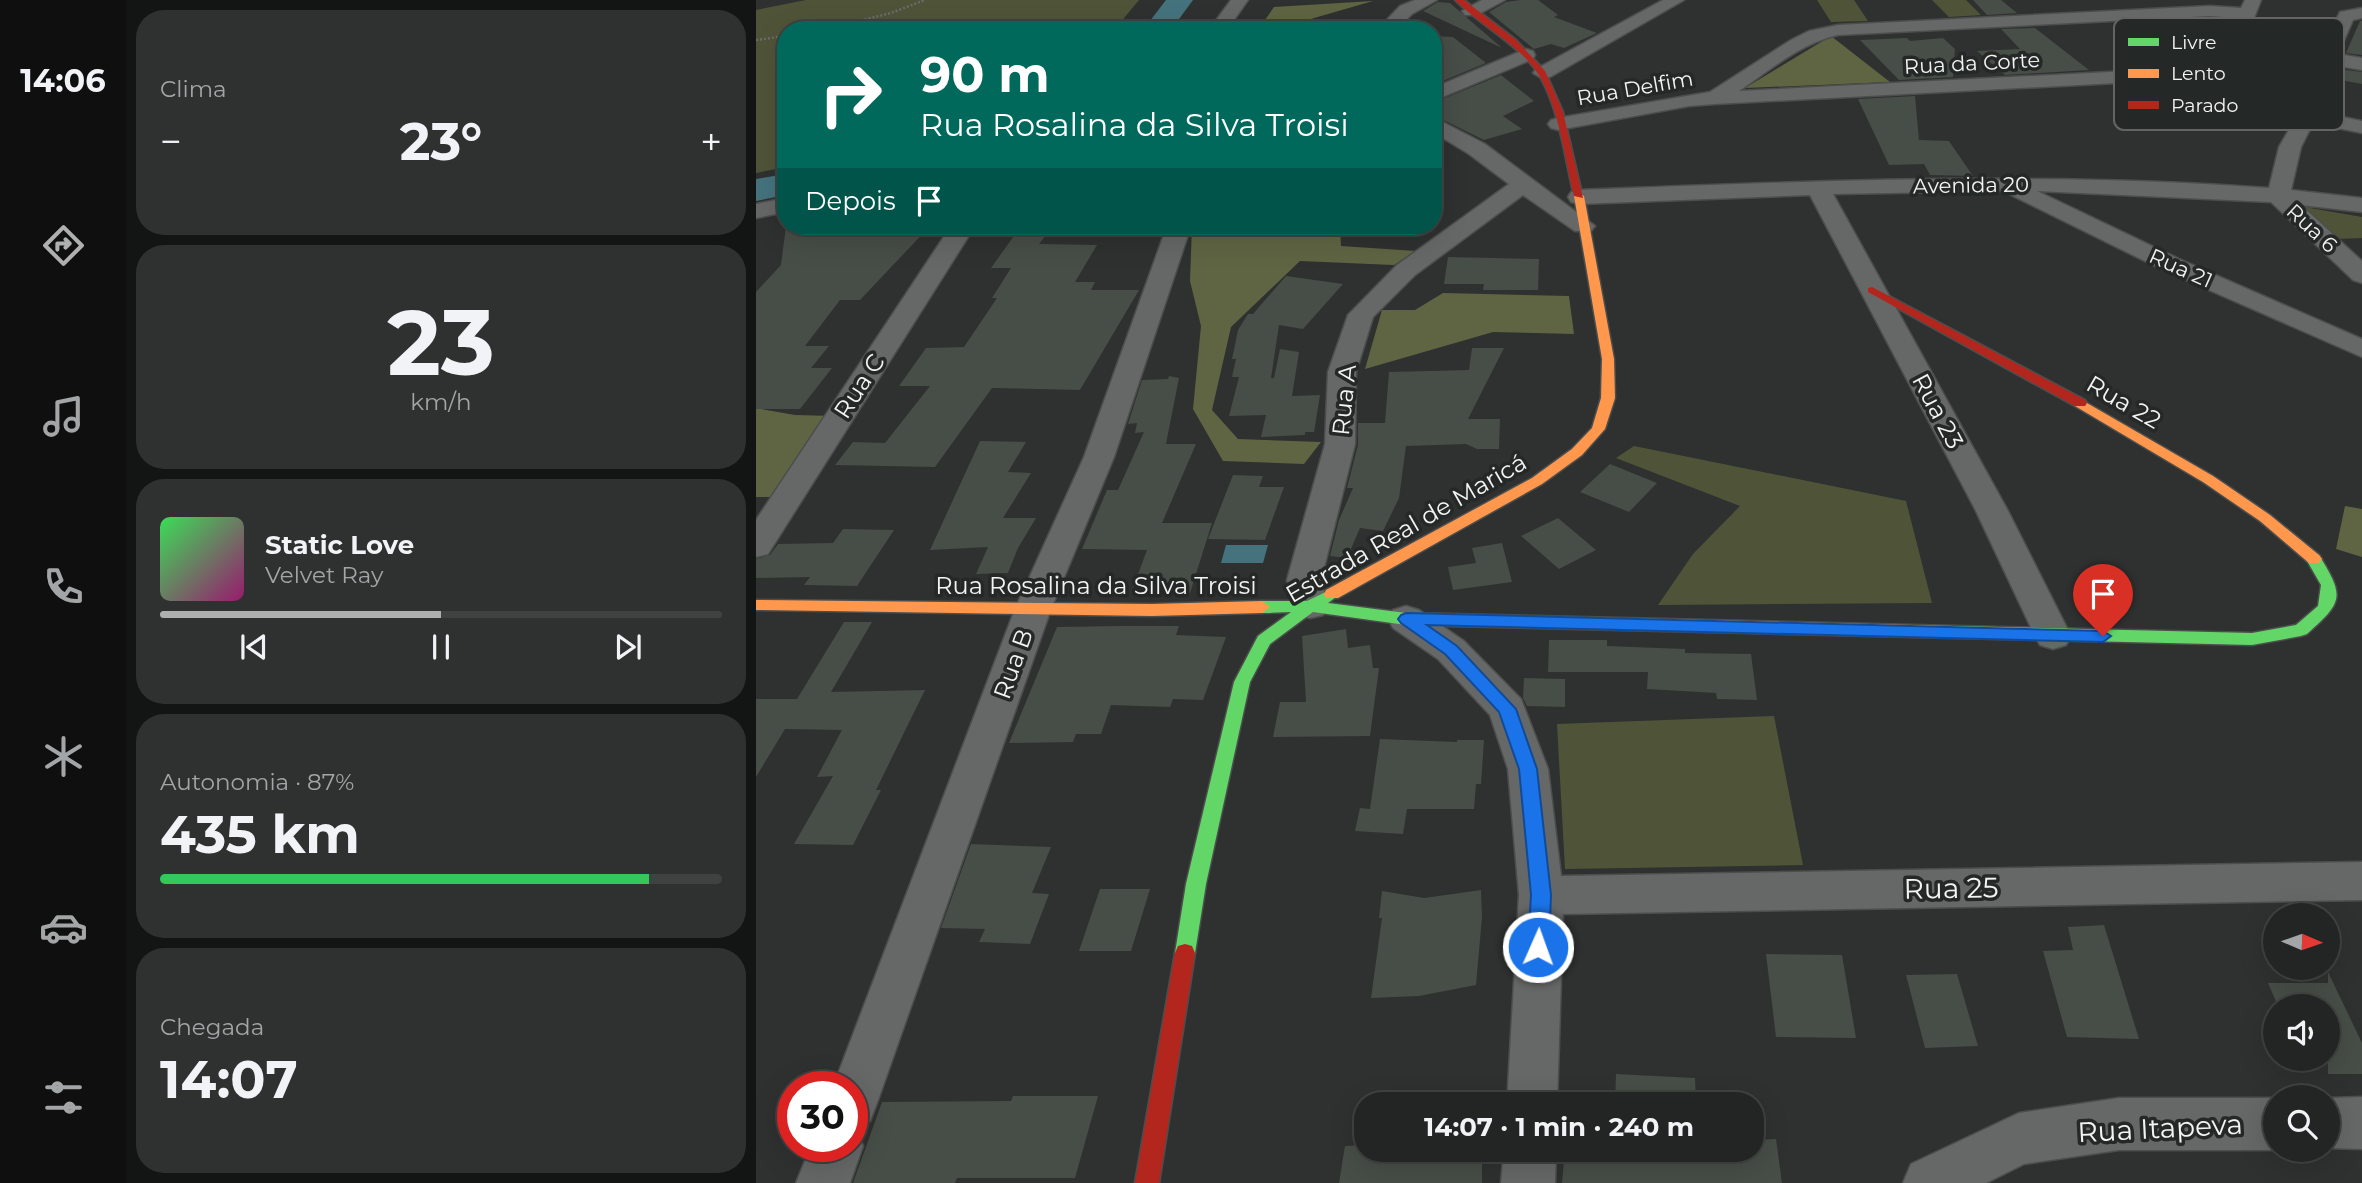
<!DOCTYPE html>
<html lang="pt">
<head>
<meta charset="utf-8">
<style>
  :root { --surface:#232524; --page:#2f3131; --text:#f1f3f6; --muted:#a3a5a6; --line:#404241; --accent:#aeb0af }
  body { margin:0; font-family:Montserrat,sans-serif; background:var(--page); color:var(--text); height:100vh; display:flex; flex-direction:column; font-size:26px; white-space:nowrap }
  * { box-sizing:border-box; margin:0 }
  p { font-size:23px; color:var(--muted) }
  .icon { flex:none; width:38px; height:38px; fill:none; stroke:currentColor; stroke-width:2; stroke-linecap:round; stroke-linejoin:round }
  .map { position:relative; flex:1; overflow:hidden }
  .drawer { display:flex; flex-direction:column; gap:10px; padding:10px; background:#131414; width:630px }
  .drawer>* { flex:none }
  .top-card { position:absolute; left:21px; top:21px; width:665px; height:214px; border-radius:28px; box-shadow:0 7px 28px #0002,0 0 0 2px var(--line); background:#00695c; color:#fff; overflow:hidden }
  .needle { width:46px; rotate:92deg }
  .buttons { position:absolute; left:1507px; top:903px; display:grid; gap:14px }
  .buttons a { display:grid; place-items:center; width:77px; height:77px; border-radius:50%; background:var(--surface); box-shadow:0 7px 28px #0002,0 0 0 2px var(--line); font-size:35px }
  .speed { position:absolute; left:21px; top:1071px; display:flex; gap:14px; font-size:35px; font-weight:700; text-align:center }
  .speed>* { display:grid; place-content:center; width:91px; height:91px; border-radius:50%; background:var(--surface); box-shadow:0 7px 28px #0002,0 0 0 2px var(--line); line-height:1 }
  .speed .limit { border:10px solid #d22; background:#fff; color:#111 }
  .pin { position:absolute; display:grid; place-items:center; width:60px; height:60px; color:#fff; margin:-72px -30px; border-radius:50% 50% 50% 0; rotate:-45deg; box-shadow:0 0 7px #0007 }
  .pin .icon { rotate:45deg }
  .me { position:absolute; width:77px; margin:-38px; rotate:2deg; stroke-linejoin:round; filter:drop-shadow(0 0 5px #0008) }
  .turn { display:flex; align-items:center; gap:24px; height:147px; padding:0 28px; font-size:32px }
  .turn .icon { width:91px; height:91px; stroke-width:2.5 }
  .turn b { display:block; font-size:49px; line-height:60px }
  .then { display:flex; align-items:center; height:66px; padding:0 28px; background:#0003; gap:14px; font-size:26px }
  .big { font-size:52px; font-weight:700; line-height:1.1 }
  .drawer .tile { flex:1; display:flex; flex-direction:column; justify-content:center; gap:10px; min-width:0; padding:0 24px; border-radius:28px; background:var(--page) }
  .drawer .dial { align-items:center; gap:0 }
  .dial b { font-size:91px; line-height:1 }
  .song { display:flex; align-items:center; gap:21px }
  .cover { width:84px; height:84px; border-radius:10px; background:linear-gradient(135deg,hsl(130 70% 55%),hsl(320 70% 35%)) }
  .played { height:7px; border-radius:4px; background:linear-gradient(90deg,var(--accent) 50%,var(--line) 50%) }
  .keys { display:flex; justify-content:space-around; direction:ltr }
  .heat { display:flex; justify-content:space-between; align-items:center; font-size:38px; direction:ltr }
  .charge { height:10px; border-radius:5px; background:linear-gradient(90deg,#34c759 87%,var(--line) 0) }
  .trip { position:absolute; left:598px; top:1092px; width:410px; height:70px; border-radius:28px; background:var(--surface); box-shadow:0 7px 28px #0002,0 0 0 2px var(--line); font-weight:700; line-height:70px; text-align:center }
  main { display:flex; flex:1; min-height:0 }
  .tab-bar { display:flex; flex-direction:column; width:126px; justify-content:space-around; align-items:center; background:#0e0f0e; color:var(--muted) }
  .tab-bar .icon { width:49px; height:49px }
  .tab-bar .active { color:var(--accent) }
  .tab-bar b { font-size:32px; color:var(--text) }
  .map>svg:first-child { display:block }
  .green { fill:#4f5439 }
  .forest { fill:#5f6543 }
  .water { fill:#44737e }
  .lines { fill:none; stroke-linecap:round; stroke-linejoin:round }
  .river { fill:#44737e; fill-rule:evenodd }
  .building { fill:#474d47 }
  .street-casing { stroke:#4c4e4d; stroke-width:3 }
  .fast-casing { stroke:#4c4e4d; stroke-width:3 }
  .slow-casing { stroke:#4c4e4d; stroke-width:3 }
  .jam-casing { stroke:#4c4e4d; stroke-width:3 }
  .path { stroke:#6a6c6c; stroke-width:2.5; stroke-dasharray:2 2; stroke-linecap:butt }
  .street { fill:#666767; fill-rule:evenodd }
  .fast { fill:#63d668; fill-rule:evenodd }
  .slow { fill:#ff974d; fill-rule:evenodd }
  .jam { fill:#b3261e; fill-rule:evenodd }
  .route { fill:#1a73e8; stroke:#114b97; stroke-width:2 }
  .labels { text-anchor:middle; dominant-baseline:central; stroke-width:7; stroke-linejoin:round; paint-order:stroke }
  .far-street-label { font-size:21px; fill:#f2f4f3; stroke:#242826 }
  .street-label { font-size:24px; fill:#f2f4f3; stroke:#242826 }
  .near-street-label { font-size:28px; fill:#f2f4f3; stroke:#242826 }
  .key { fill:#242826; stroke:#626564; stroke-width:2 }
  .key-label { font-size:19px; fill:#f2f4f3 }
</style>
</head>
<body>
<main>
<nav class="tab-bar">
<b>14:06</b>
<svg class="icon active" aria-label="directions" viewBox="0 0 24 24"><path d="M12 3l9 9-9 9-9-9zM9 14v-3h6M13 9l2 2-2 2"/></svg>
<svg class="icon" aria-label="music" viewBox="0 0 24 24"><path d="M9 18V5l10-2v13"/><circle cx="6" cy="18" r="3"/><circle cx="16" cy="16" r="3"/></svg>
<svg class="icon" aria-label="phone" viewBox="0 0 24 24"><path d="M5 4h4l2 5-3 2q2 4 5 5l2-3 5 2v4C11 20 4 13 5 4z"/></svg>
<svg class="icon" aria-label="climate" viewBox="0 0 24 24"><path d="M12 3v18M4 7l16 10M4 17L20 7"/></svg>
<svg class="icon" aria-label="car" viewBox="0 0 24 24"><path d="M5 17H2v-5l4-1 3-4h7l3 4 3 1v5h-3M9 17h6M6 11h13"/><circle cx="7" cy="17" r="2"/><circle cx="17" cy="17" r="2"/></svg>
<svg class="icon" aria-label="filters" viewBox="0 0 24 24"><path d="M4 7h16M4 17h16"/><circle cx="9" cy="7" r="2"/><circle cx="15" cy="17" r="2"/></svg>
</nav>
<section class="drawer">
<div class="tile"><p>Clima</p>
<div class="heat"><a>−</a><b class="big">23°</b><a>+</a></div>
</div>
<div class="tile dial"><b>23</b><p>km/h</p></div>
<div class="tile">
<div class="song"><i class="cover"></i><div><b>Static Love</b><p>Velvet Ray</p></div></div>
<div class="played"></div>
<div class="keys"><svg class="icon" aria-label="previous" viewBox="0 0 24 24"><path d="M18 5L8 12l10 7zM5 5v14"/></svg><svg class="icon" aria-label="pause" viewBox="0 0 24 24"><path d="M8 5v14M16 5v14"/></svg><svg class="icon" aria-label="next" viewBox="0 0 24 24"><path d="M6 5l10 7-10 7zM19 5v14"/></svg></div>
</div>
<div class="tile"><p>Autonomia · 87%</p><b class="big">435 km</b><div class="charge"></div></div>
<div class="tile"><p>Chegada</p><b class="big">14:07</b></div>
</section>
<div class="map">
<svg width="1606" height="1183" viewBox="0 0 1606 1183">
  <rect width="100%" height="100%" fill="#2f3130"/>
  <path class="green" d="M50,0H383L358,30H30V167L0,173V10Z
    M1061,0H1098L1112,21L1075,22Z
    M1176,0H1210L1225,15L1193,17Z
    M1548,207L1606,217V238L1580,239Z
    M878,446L1150,501L1176,603L902,605L937,554L984,506L860,458Z
    M1018,716L1047,865L809,869L801,724Z"/>
  <path class="forest" d="M617,1L534,25L526,30H502L518,7Z
    M1075,36L1134,82L989,88Z
    M436,226H584L585,246L660,251L638,265L544,261L475,327L456,410L482,439L565,442L548,464L467,461L437,409L445,326L434,281Z
    M687,293L813,296L818,334L737,332L609,369L626,310H659Z
    M0,397L5,409L39,415L77,416L19,497H0Z
    M1589,506L1606,509V557L1580,549Z"/>
  <path class="water" d="M470,545H512L507,563H465Z"/>
  <g class="lines">
    <path class="river" d="M410,0H437L415,30H387Z
      M30,174V195L0,201V179Z"/>
  </g>
  <path class="building" d="M764,0H782L802,15L798,17L841,33L808,48L795,44L778,49L733,12L750,2Z
    M1217,0H1245L1261,13L1231,15Z
    M682,2L694,3L746,48L667,11Z
    M1604,21H1606V55L1590,53Z
    M1279,28L1333,70L1249,75L1221,51L1264,49L1245,29Z
    M677,36L697,37L730,63L677,85Z
    M1151,38L1154,41L1187,38L1199,49L1197,77L1143,80L1104,40Z
    M1583,69L1606,72V84L1579,79Z
    M745,75L778,101L747,116L766,129L728,140L677,115V103Z
    M1159,96L1163,140L1193,141L1217,176L1174,175L1168,164L1133,165L1102,99Z
    M30,226H174L104,300H84L49,346H73L55,368H76L44,409H0V292L25,265Z
    M265,226H297L283,244L341,245L319,282H339L335,290H383L324,390L236,388L179,467L79,465L97,442L129,443L174,386H143L170,348L208,347L241,298H236L255,268H235Z
    M692,257L783,259L782,290H727L728,284H688Z
    M530,276L587,284L547,329L523,325L515,378H518L524,349L543,352L536,396L564,395L558,432H549V435L505,437L510,415L473,416L483,377H476L480,359H476L482,330L492,314H497Z
    M716,348H748L712,419H744L743,449H721L710,444L650,446L643,498L627,531L604,528L591,558L574,556L583,520L597,488H591L602,445V423H629L633,372L713,370Z
    M413,376L423,378L410,444H440L406,523H456L434,593H375L391,550L326,549L351,490H362L388,432L379,433L381,423L372,424L386,380L412,379Z
    M224,441L270,442L252,472L275,473L247,518H280L262,548L252,573L220,574L232,547L174,550Z
    M854,464L901,483L873,512L824,492Z
    M477,475L507,476L503,487H528L509,540L452,539Z
    M802,518L840,550L803,569L765,536Z
    M87,529L138,530L101,586L48,585L54,577L0,578V559L14,555L22,544L77,543Z
    M746,543L756,582L697,590L692,567L720,563L716,548Z
    M88,622H116L75,692L169,690L120,790H125L97,845L38,844L77,776L61,777L86,730L29,729L0,777V699H41Z
    M363,626H423L420,635L470,637L447,700L417,699L414,707L355,705L345,734H320L317,742L253,743L301,627Z
    M590,629L592,648L614,645L617,668H623L614,736L517,737L524,702H550L546,636Z
    M793,640H851V646L929,649V653L995,654L1001,700L961,699L960,693L891,689L892,672H792Z
    M768,678L809,679V707L771,706L767,698Z
    M624,739L701,742V740H728L725,784H720L718,809H651L647,834L599,831L604,808L614,809Z
    M215,844L295,847L276,893L293,894L274,944L223,942L229,929L185,928Z
    M344,889H394L375,951H323Z
    M725,890L726,917L720,985L663,996L615,998L626,918H623L626,891L668,898Z
    M1348,925L1383,1039L1311,1037L1287,951L1317,950L1312,927Z
    M1010,954L1086,955L1100,1038L1020,1037Z
    M1572,972L1606,1043V1074H1572V1006H1522L1512,983H1572Z
    M1201,974L1222,1046L1169,1048L1150,975Z
    M860,1074L939,1078L940,1104H859Z
    M257,1096H342L319,1178H201L199,1183H97L126,1102L255,1101Z
    M1020,1139L1026,1183H806L809,1150L977,1152L976,1150H996V1140Z
    M611,1145V1150H726V1183H583L589,1146Z"/>
  <g class="lines">
    <g class="street-casing">
      <path id="street" d="M475,0H492L471,30H453Z
        M659,0H681L656,14L640,30H621L644,6Z
        M726,0H749L721,15H709L706,11Z
        M907,0H928L794,77L787,79L777,73L780,69Z
        M1489,0H1505L1483,57L1557,68L1584,12L1606,8V18L1597,20L1582,54L1606,58V70L1577,65L1562,112L1606,121V133L1557,123L1545,147L1535,190L1606,198V212L1545,205L1606,261V283L1597,280L1515,202L1281,191L1423,259L1606,339V357L1405,269L1247,191L1077,194L1252,511L1315,636L1310,645L1297,649L1284,645L1279,636L1220,511L1054,195L823,204L815,202L812,197L815,192L823,190C1053,181 1282,171 1513,188L1523,147L1541,116L1552,79L1475,67L1455,78L959,104L933,106L802,130L795,128L792,124L795,120L802,118L954,92L1035,40L1053,31L1082,25L1454,6L1485,8ZM1454,16L1481,18L1464,58L1451,67L983,91C1014,70 1045,43 1082,35Z
        M770,49L777,51L779,55L777,59L677,101V88Z
        M677,117L729,144L839,226L835,231H819L767,195L659,275L617,317L600,372L599,444L565,580L572,606L567,615L554,618L541,615L536,606L531,580L569,444L572,372L592,315L641,265L753,184L713,154L677,132Z
        M30,198V212L0,218V204Z
        M195,226H219L12,554L0,557V520Z
        M411,226H435L358,457L295,609L121,1103L114,1121L98,1127L107,1146L94,1183H40L55,1146H96V1087H77L259,609L328,457Z
        M650,606L663,610L708,641L765,699L792,769L805,876L1606,862V900L807,914L801,1104H751L763,895L752,769L734,715L682,659L637,628L632,619L637,610Z
        M1606,1097V1149L1572,1148V1098Z
        M1363,1098H1519V1150H1363L1268,1164L1230,1183H1147L1155,1164L1263,1113Z
        M748,1150H800L799,1183H745Z"/>
    </g>
    <g class="fast-casing">
      <path id="fast" d="M1558,554L1563,555C1589,597 1587,602 1551,634L1545,636L1496,645L1199,638L1191,632L1199,626L1496,633L1540,625L1562,606L1565,585L1550,559Z
        M576,589L584,594L572,603L650,613L908,619L916,625L908,631L650,625L557,612L514,644L494,682L450,884L439,953L436,960L429,962L422,960L419,953L430,884L478,682L502,636L535,612L506,613L498,607L506,601H551Z"/>
    </g>
    <g class="slow-casing">
      <path id="slow" d="M823,193L828,196L858,359L859,398L849,429L826,455L786,484L582,598H570L568,594L570,590L776,478L816,449L836,428L845,398L846,359L818,196Z
        M1324,399L1457,476L1514,515L1563,555L1566,559L1563,563H1553L1504,521L1447,482L1319,406L1317,403Z
        M0,600L396,604L506,601L514,607L506,613L396,616L0,610Z
        M908,619L1199,626L1207,632L1199,638L908,631L900,625Z"/>
    </g>
    <g class="jam-casing">
      <path id="jam" d="M699,0H708L760,40L789,71L807,112L827,198L818,196C808,156 802,94 774,63C752,38 722,23 699,0Z
        M1116,287L1329,400L1331,403L1329,406H1319L1112,292V288Z
        M429,944L436,946L439,953L403,1183H379L419,953L422,946Z"/>
    </g>
    <path class="path" d="M66,30L135,13L169,0
      M0,40L30,36"/>
    <use href="#street" class="street"/>
    <use href="#fast" class="fast"/>
    <use href="#slow" class="slow"/>
    <use href="#jam" class="jam"/>
  </g>
  <path class="route" d="M650,613L1347,631L1355,636L1347,642L671,625L701,646L760,709L781,769L795,895L793,947L790,954L782,956L775,954L772,947L775,895L763,769L743,712L689,654L645,623L642,619L645,615Z"/>
  <g class="labels">
    <g class="far-street-label">
      <text transform="translate(1216 63) rotate(-3)">Rua da Corte</text>
      <text transform="translate(879 88) rotate(-10)">Rua Delfim</text>
      <text transform="translate(1215 185) rotate(-1)">Avenida 20</text>
      <text transform="translate(1556 228) rotate(43)">Rua 6</text>
      <text transform="translate(1425 268) rotate(24)">Rua 21</text>
    </g>
    <g class="street-label">
      <text transform="translate(103 386) rotate(-57)">Rua C</text>
      <text transform="translate(588 400) rotate(-84)">Rua A</text>
      <text transform="translate(1368 402) rotate(30)">Rua 22</text>
      <text transform="translate(1182 411) rotate(62)">Rua 23</text>
      <text transform="translate(650 528) rotate(-30)">Estrada Real de Maricá</text>
      <text x="340" y="585">Rua Rosalina da Silva Troisi</text>
      <text transform="translate(257 664) rotate(-70)">Rua B</text>
    </g>
    <g class="near-street-label">
      <text transform="translate(1195 888) rotate(-1)">Rua 25</text>
      <text transform="translate(1404 1128) rotate(-3)">Rua Itapeva</text>
    </g>
  </g>
  <rect x="1358" y="18" width="230" height="112" rx="10" class="key"/>
  <rect x="1372" y="38" width="31" height="8" fill="#63d668"/>
  <rect x="1372" y="69" width="31" height="9" fill="#ff974d"/>
  <rect x="1372" y="101" width="31" height="8" fill="#b3261e"/>
  <g class="key-label">
    <text x="1415" y="49">Livre</text>
    <text x="1415" y="80">Lento</text>
    <text x="1415" y="112">Parado</text>
  </g>
</svg>
<div class="buttons">
<a><svg class="needle" viewBox="-14 -14 28 28"><path d="M0-13l5 13h-10z" fill="#e53935"/><path d="M0 13l5-13h-10z" fill="#a3a5a6"/></svg></a>
<a><svg class="icon" aria-label="sound" viewBox="0 0 24 24"><path d="M4 9h4l5-4v14l-5-4H4zM17 9q2 3 0 6"/></svg></a>
<a><svg class="icon" aria-label="search" viewBox="0 0 24 24"><circle cx="10" cy="10" r="6"/><path d="M15 15l6 6"/></svg></a>
</div>
<div class="speed"><div class="limit">30</div></div>
<div class="pin" style="left:1347px;top:636px;background:#d93025"><svg class="icon" aria-label="arrive" viewBox="0 0 24 24"><path d="M6 21V4h12l-3 4 3 4H6"/></svg></div>
<svg class="me" style="left:782px;top:947px" viewBox="-20 -20 40 40"><circle r="17" fill="#1a73e8" stroke="#fff" stroke-width="3"/><path d="M0-11L8 9 0 5-8 9z" fill="#fff"/></svg>
<div class="trip">14:07 · 1 min · 240 m</div>
<div class="top-card">
<div class="turn"><svg class="icon" aria-label="right" viewBox="0 0 24 24"><path d="M7 20v-9h11M14 6l5 5-5 5"/></svg><div><b>90 m</b>Rua Rosalina da Silva Troisi</div></div>
<div class="then">Depois<svg class="icon" aria-label="arrive" viewBox="0 0 24 24"><path d="M6 21V4h12l-3 4 3 4H6"/></svg></div>
</div>
</div>
</main>
</body>
</html>
